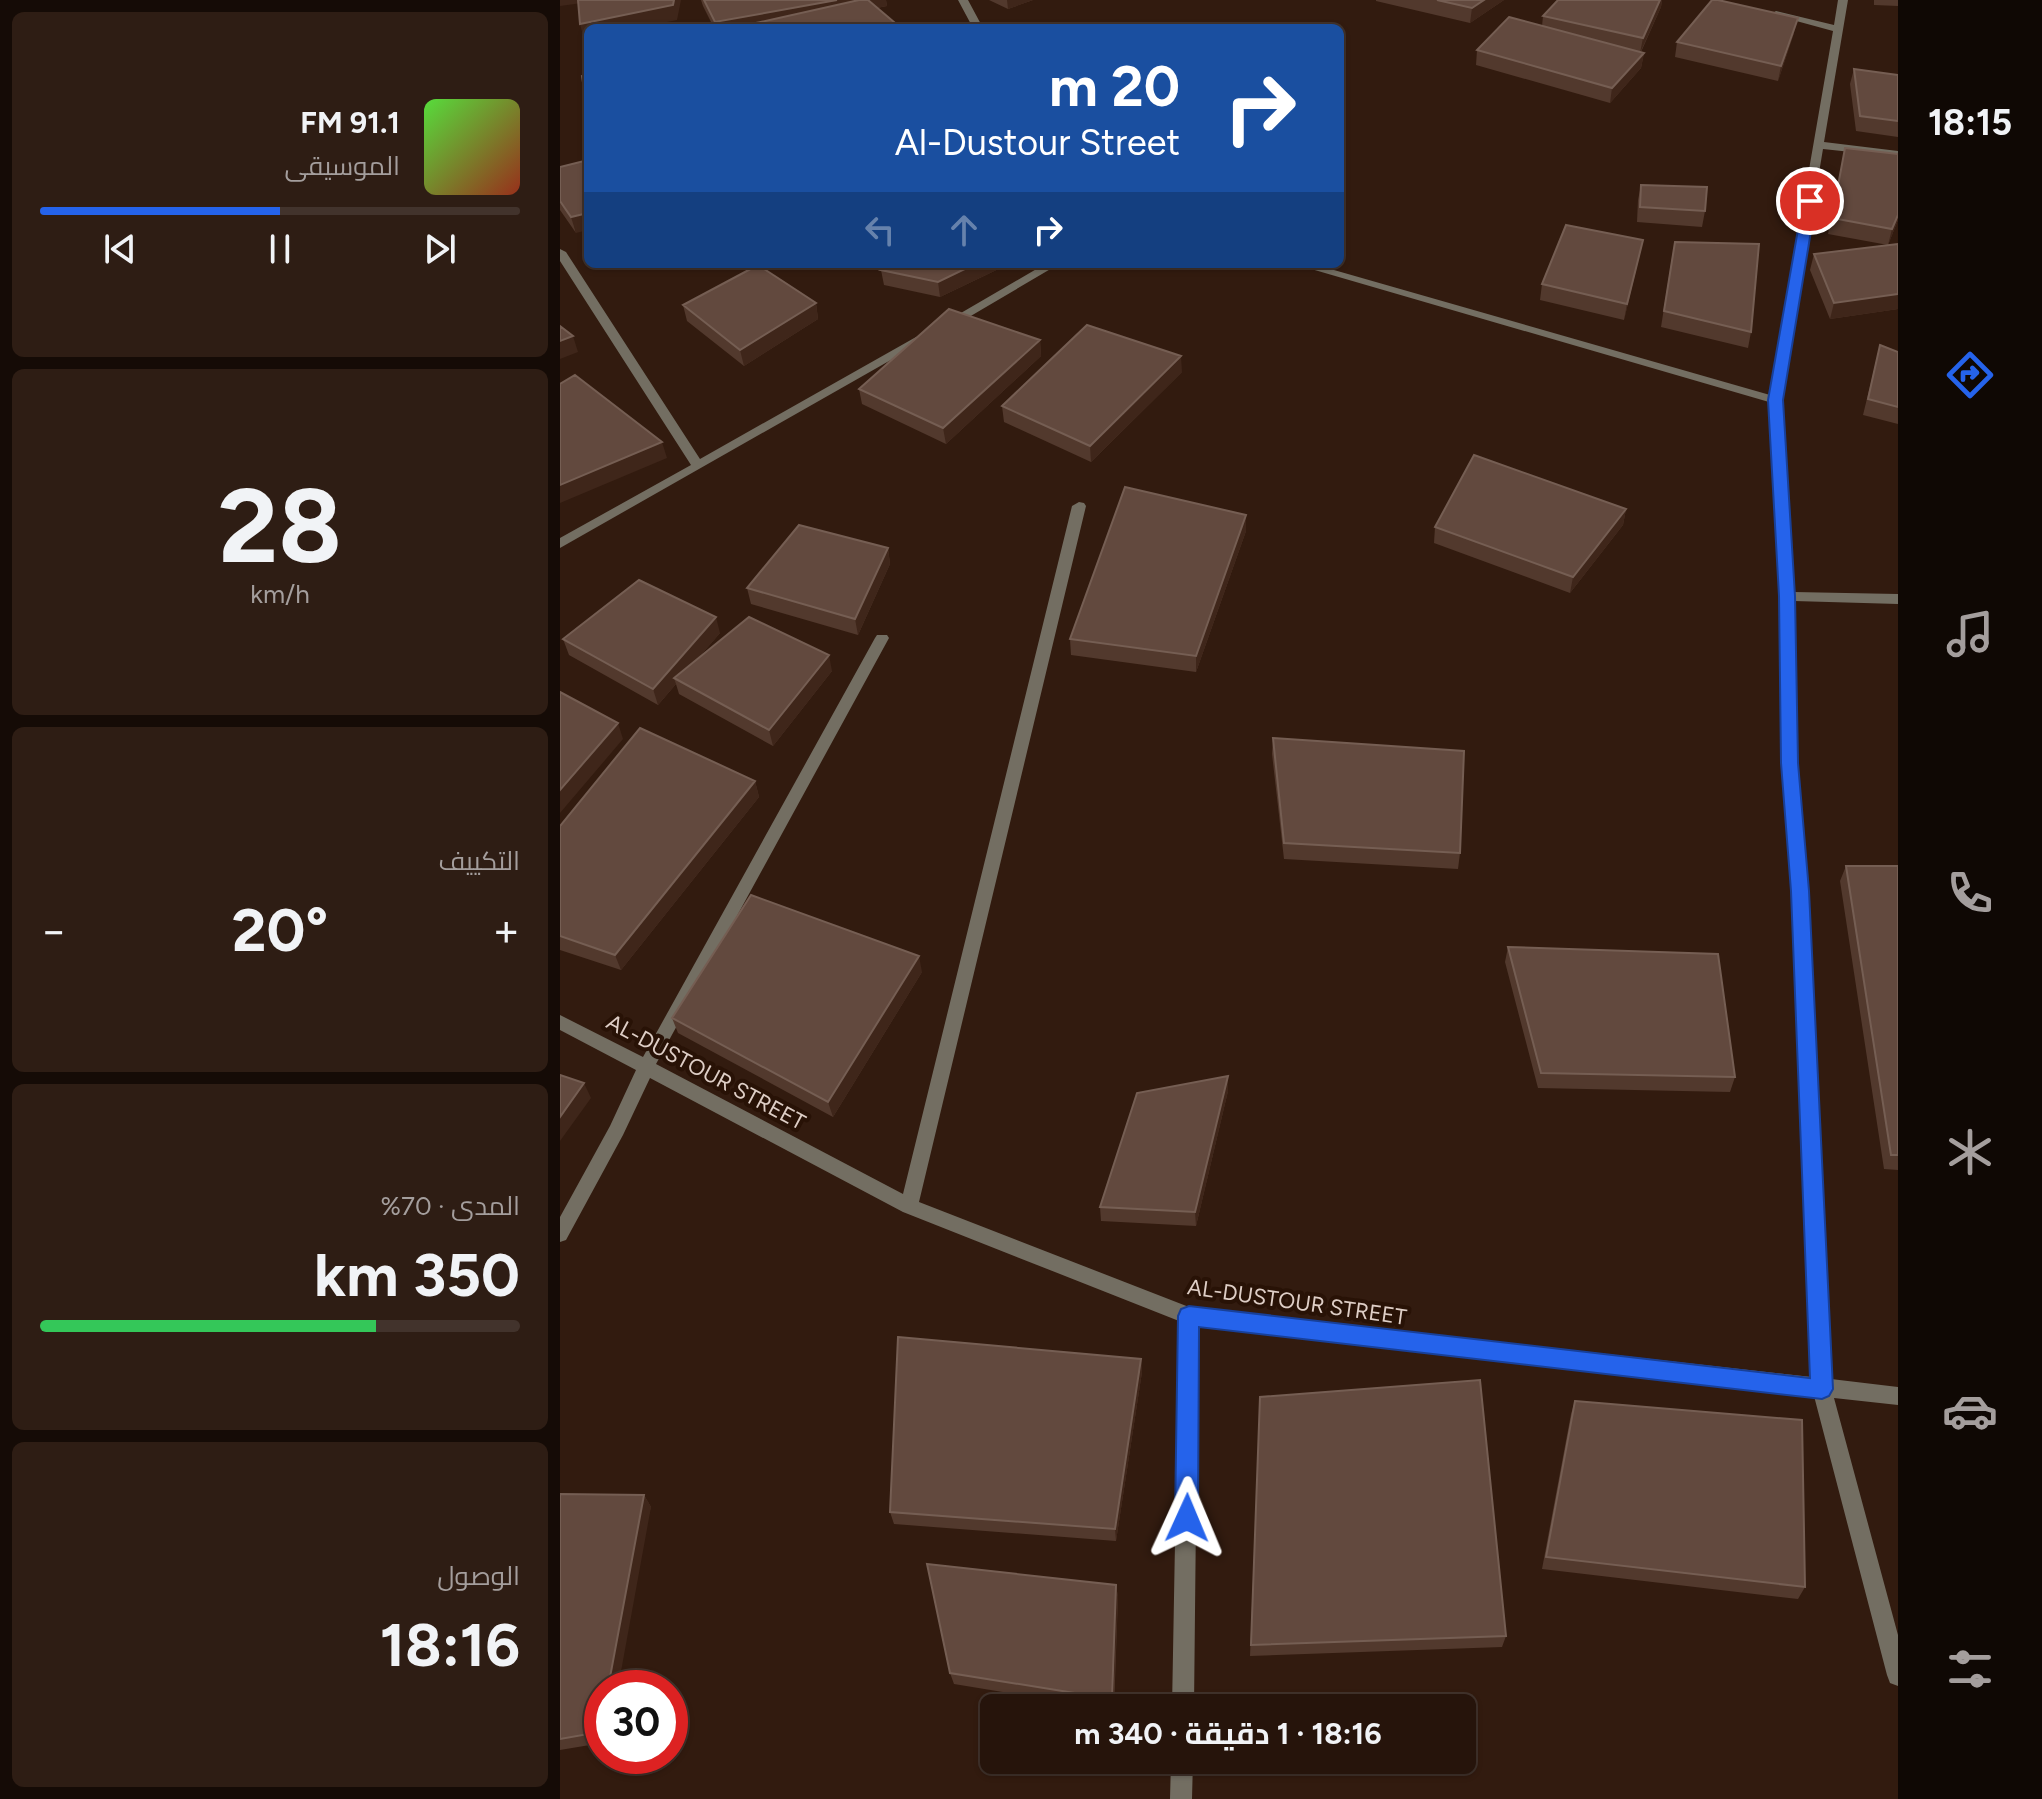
<!DOCTYPE html>
<html lang="ar">
<head>
<meta charset="utf-8">
<style>
  :root { --surface:#26140b; --page:#2e1d14; --text:#f1f3f6; --muted:#a49e9d; --line:#42332c; --accent:#2563eb }
  body { margin:0; font-family:Figtree,Cairo,sans-serif; background:var(--page); color:var(--text); direction:rtl; height:100vh; display:flex; flex-direction:column; font-size:30px; white-space:nowrap }
  * { box-sizing:border-box; margin:0 }
  p { font-size:26px; color:var(--muted) }
  .icon { flex:none; width:44px; height:44px; fill:none; stroke:currentColor; stroke-width:2; stroke-linecap:round; stroke-linejoin:round }
  .map { position:relative; flex:1; overflow:hidden; direction:ltr }
  .details { display:flex; flex-direction:column; gap:12px; padding:12px; background:#150b06; width:560px }
  .details>* { flex:none }
  .banner { position:absolute; left:24px; top:24px; width:760px; height:244px; border-radius:12px; box-shadow:0 2px 6px #0004,0 0 0 2px var(--line); direction:rtl; background:#1a4fa0; color:#fff; overflow:hidden }
  .speed { position:absolute; left:24px; top:1670px; display:flex; gap:16px; font-size:40px; font-weight:700; text-align:center }
  .speed>* { display:grid; place-content:center; width:104px; height:104px; border-radius:50%; background:var(--surface); box-shadow:0 2px 6px #0004,0 0 0 2px var(--line); line-height:1 }
  .speed .limit { border:12px solid #d22; background:#fff; color:#111 }
  .pin { position:absolute; display:grid; place-items:center; width:68px; height:68px; color:#fff; margin:-34px; border:4px solid #fff; border-radius:50%; box-shadow:0 2px 8px #0007 }
  .me { position:absolute; width:88px; margin:-44px; rotate:1deg; stroke-linejoin:round; filter:drop-shadow(0 0 6px #0008) }
  .turn { display:flex; align-items:center; gap:28px; height:168px; padding:0 32px; font-size:36px }
  .turn .icon { width:104px; height:104px; stroke-width:2.5 }
  .turn b { display:block; font-size:56px; line-height:68px }
  .lanes { display:flex; align-items:center; height:76px; padding:0 32px; background:#0003; justify-content:center; gap:40px; direction:ltr }
  .lanes .off { opacity:.35 }
  .big { font-size:60px; font-weight:700; line-height:1.1 }
  .details .card { flex:1; display:flex; flex-direction:column; justify-content:center; gap:12px; min-width:0; padding:0 28px; border-radius:12px; background:var(--page) }
  .details .dial { align-items:center; gap:0 }
  .dial b { font-size:104px; line-height:1 }
  .song { display:flex; align-items:center; gap:24px }
  .cover { width:96px; height:96px; border-radius:12px; background:linear-gradient(135deg,hsl(110 70% 55%),hsl(10 70% 35%)) }
  .played { height:8px; border-radius:4px; background:linear-gradient(90deg,var(--accent) 50%,var(--line) 50%) }
  .keys { display:flex; justify-content:space-around; direction:ltr }
  .heat { display:flex; justify-content:space-between; align-items:center; font-size:44px; direction:ltr }
  .charge { height:12px; border-radius:6px; background:linear-gradient(90deg,#34c759 70%,var(--line) 0) }
  .trip { position:absolute; left:420px; top:1694px; width:496px; height:80px; border-radius:12px; background:var(--surface); box-shadow:0 2px 6px #0004,0 0 0 2px var(--line); font-weight:700; line-height:80px; text-align:center; direction:rtl }
  main { display:flex; flex:1; min-height:0 }
  .tab-bar { display:flex; flex-direction:column; width:144px; justify-content:space-around; align-items:center; background:#0f0804; color:var(--muted) }
  .tab-bar .icon { width:56px; height:56px }
  .tab-bar .active { color:var(--accent) }
  .tab-bar b { font-size:36px; color:var(--text) }
  .map>svg:first-child { display:block }
  .lines { fill:none; stroke-linecap:round; stroke-linejoin:round }
  .minor { fill:#736e62; fill-rule:evenodd }
  .wall { fill:#52392d }
  .shaded-wall { fill:#3f261a }
  .building { fill:#62493e; stroke:#755e53; stroke-width:2 }
  .route { fill:#2563eb; stroke:#184099; stroke-width:2 }
  .labels { text-anchor:middle; dominant-baseline:central; stroke-width:8; stroke-linejoin:round; paint-order:stroke }
  .street-label { font-size:22px; fill:#decec6; stroke:#281206 }
</style>
</head>
<body>
<main>
<nav class="tab-bar">
<b>18:15</b>
<svg class="icon active" aria-label="directions" viewBox="0 0 24 24"><path d="M12 3l9 9-9 9-9-9zM9 14v-3h6M13 9l2 2-2 2"/></svg>
<svg class="icon" aria-label="music" viewBox="0 0 24 24"><path d="M9 18V5l10-2v13"/><circle cx="6" cy="18" r="3"/><circle cx="16" cy="16" r="3"/></svg>
<svg class="icon" aria-label="phone" viewBox="0 0 24 24"><path d="M5 4h4l2 5-3 2q2 4 5 5l2-3 5 2v4C11 20 4 13 5 4z"/></svg>
<svg class="icon" aria-label="climate" viewBox="0 0 24 24"><path d="M12 3v18M4 7l16 10M4 17L20 7"/></svg>
<svg class="icon" aria-label="car" viewBox="0 0 24 24"><path d="M5 17H2v-5l4-1 3-4h7l3 4 3 1v5h-3M9 17h6M6 11h13"/><circle cx="7" cy="17" r="2"/><circle cx="17" cy="17" r="2"/></svg>
<svg class="icon" aria-label="filters" viewBox="0 0 24 24"><path d="M4 7h16M4 17h16"/><circle cx="9" cy="7" r="2"/><circle cx="15" cy="17" r="2"/></svg>
</nav>
<div class="map">
<svg width="1338" height="1799" viewBox="0 0 1338 1799">
  <rect width="100%" height="100%" fill="#321b0f"/>
  <g class="lines">
    <path class="minor" d="M398,0H408L423,28H413Z
      M1278,0H1288L1264,142L1338,151V157L1263,149L1221,400L1234,592L1338,594V604L1234,601L1237,763L1248,891L1271,1379L1338,1387V1405L1274,1398L1338,1635V1686L1330,1683L1327,1675L1254,1396L638,1326L634,1708H612L619,1321L343,1212L90,1078L63,1135L6,1240L0,1242V1217L50,1126L76,1070L0,1030V1015L83,1057L315,638L317,635H327L329,638L96,1064L343,1194L512,506L519,502L524,503L526,506L359,1202L629,1307L1252,1377L1232,891L1221,763L1220,596L1209,402L734,264H753L1210,395L1273,31L1211,14L1216,11L1274,25Z
      M0,249L6,252L140,459L356,337L360,336L366,340L0,548V538L131,465L0,261Z
      M485,264H499L392,327H384L382,324Z
      M611,1760H633L632,1799H610Z"/>
  </g>
  <path class="wall" d="M141,0H326L327,6L317,8L341,28H154L143,6Z
    M429,0H473L448,9Z
    M816,0H944L910,23L816,1Z
    M998,0H1102L1101,7L1081,52L1084,53L1081,68L1050,103L916,65L917,50L982,26L983,16Z
    M1314,0H1338V6L1314,5Z
    M1234,33L1218,81L1115,57L1117,42Z
    M1294,69L1338,75V137L1296,131L1290,84Z
    M1285,148L1338,220L1328,245L1268,234Z
    M0,167L16,233L0,210Z
    M1081,185L1145,211L1142,227L1077,222L1078,200Z
    M1083,240L1064,320L980,300L982,284Z
    M1338,244V309L1270,319L1250,270L1254,254Z
    M1112,257L1191,332L1188,348L1101,327Z
    M449,264L380,297L324,285L321,270Z
    M256,303L258,319L184,366L127,321L123,305Z
    M480,340L481,356L386,444L302,404L299,389Z
    M1320,345L1338,352V424L1303,415Z
    M622,372L531,462L444,422L442,406Z
    M1066,509L1063,525L1010,593L874,543L875,527Z
    M686,515V531L636,672L511,655L510,639Z
    M328,548L330,564L298,635L191,604L187,588Z
    M160,633L139,657L272,671L213,746L119,694L116,684L98,705L9,655L3,639Z
    M713,738L900,853L898,869L724,859L712,754Z
    M195,781L199,797L61,970L0,950V826Z
    M1286,866H1338V1170L1324,1169L1280,881Z
    M948,947L1175,1077L1170,1092L978,1088L945,962Z
    M362,972L273,1117L118,1033L112,1018Z
    M668,1091L636,1226L541,1221L540,1207Z
    M581,1359L582,1372L556,1541L334,1524L330,1512Z
    M700,1397L946,1636L942,1647L690,1656Z
    M1015,1401L1245,1587L1238,1599L982,1569L1011,1414Z
    M0,1494L84,1495L91,1507L42,1688V1743L0,1750Z
    M556,1585L558,1597L554,1708H542L394,1684L390,1673Z"/>
  <path class="shaded-wall" d="M0,0H21L22,3L0,6Z
    M114,0H121L117,20L78,28H28V38L24,39L20,24Z
    M277,0H326L327,6L206,28L196,23L197,28H156L155,22Z
    M447,0H473L448,9Z
    M924,0H944L910,23L912,8Z
    M1100,0H1102L1101,7L1080,53L1083,38Z
    M1238,18L1234,33L1218,81L1221,66Z
    M1084,53L1081,68L1050,103L1052,88Z
    M28,213V230L16,233L11,217Z
    M1338,215V220L1328,245L1332,229Z
    M1083,240L1080,255L1064,320L1067,304Z
    M415,264H449L380,297L378,282Z
    M1338,294V309L1270,319L1274,303Z
    M256,303L258,319L184,366L180,350Z
    M13,336L18,352L0,359V341Z
    M480,340L481,356L386,444L383,428Z
    M621,356L622,372L531,462L530,446Z
    M102,442L107,458L0,503V485Z
    M1066,509L1063,525L1010,593L1013,577Z
    M686,515V531L636,672V656Z
    M328,548L330,564L298,635L295,619Z
    M156,617L160,633L119,680L114,678L116,684L98,705L93,689Z
    M269,655L272,671L213,746L209,730Z
    M58,723L63,739L0,813V790Z
    M195,781L199,797L61,970L55,955Z
    M359,956L362,972L273,1117L268,1102Z
    M668,1076V1091L636,1226L635,1212Z
    M24,1083L31,1098L0,1141V1117Z
    M581,1359L582,1372L556,1541L555,1529Z
    M84,1495L91,1507L58,1688H48Z
    M556,1585L558,1597L553,1708L552,1699Z"/>
  <path class="building" d="M18,0H114L113,5L20,24Z
    M144,0H277L155,22Z
    M299,0H308L341,28H199L196,23Z
    M877,0H924L912,8Z
    M998,0H1100L1083,38L983,16Z
    M1152,0H1158L1238,18L1221,66L1117,42Z
    M949,17L1084,53L1052,88L917,50Z
    M1294,69L1338,75V121L1300,116Z
    M28,75V115L22,76Z
    M1285,148L1338,154V215L1332,229L1272,218Z
    M28,160V213L11,217L0,201V167Z
    M1081,185L1147,187L1145,211L1080,207Z
    M1006,225L1083,240L1067,304L982,284Z
    M1115,242L1199,244L1191,332L1104,311Z
    M1338,244V294L1274,303L1254,254Z
    M333,264H415L378,282L321,270Z
    M198,265L256,303L180,350L123,305Z
    M389,309L480,340L383,428L299,389Z
    M527,325L621,356L530,446L442,406Z
    M0,326L13,336L0,341Z
    M1320,345L1338,352V407L1308,399Z
    M15,375L102,442L0,485V384Z
    M914,455L1066,509L1013,577L875,527Z
    M565,487L686,515L636,656L510,639Z
    M239,525L328,548L295,619L187,588Z
    M79,580L156,617L93,689L3,639Z
    M189,617L269,655L209,730L114,678Z
    M0,692L58,723L0,790Z
    M80,728L195,781L55,955L0,936V826Z
    M713,738L904,751L900,853L724,843Z
    M1286,866H1338V1155H1331Z
    M191,895L359,956L268,1102L112,1018Z
    M948,947L1158,954L1175,1077L981,1073Z
    M0,1075L24,1083L0,1117Z
    M668,1076L635,1212L540,1207L577,1093Z
    M338,1337L581,1359L555,1529L330,1512Z
    M920,1380L946,1636L691,1645L700,1397Z
    M1015,1401L1242,1420L1245,1587L986,1557Z
    M0,1494L84,1495L48,1688H42V1722L40,1732L0,1739Z
    M367,1564L556,1585L552,1699L390,1673Z"/>
  <path class="route" d="M1250,197L1256,201L1223,400L1235,596L1238,763L1249,891L1273,1389L1269,1396L1262,1399L639,1327L638,1518L635,1526L627,1529L619,1526L615,1518L618,1316L621,1309L629,1306L1250,1378L1231,891L1221,763L1219,596L1208,400L1243,201Z"/>
  <g class="labels">
    <g class="street-label">
      <text transform="translate(146 1072) rotate(28)">AL-DUSTOUR STREET</text>
      <text transform="translate(737 1302) rotate(8)">AL-DUSTOUR STREET</text>
    </g>
  </g>
</svg>
<div class="speed"><div class="limit">30</div></div>
<div class="pin" style="left:1250px;top:201px;background:#d93025"><svg class="icon" aria-label="arrive" viewBox="0 0 24 24"><path d="M6 21V4h12l-3 4 3 4H6"/></svg></div>
<svg class="me" style="left:627px;top:1518px" viewBox="-20 -20 40 40"><path d="M0-17L14 15 0 8-14 15z" fill="#2563eb" stroke="#fff" stroke-width="4"/></svg>
<div class="trip">18:16 · 1 دقيقة · 340 m</div>
<div class="banner">
<div class="turn"><svg class="icon" aria-label="right" viewBox="0 0 24 24"><path d="M7 20v-9h11M14 6l5 5-5 5"/></svg><div><b>20 m</b>Al-Dustour Street</div></div>
<div class="lanes"><svg class="icon off" aria-label="left" viewBox="0 0 24 24"><path d="M17 20v-9H6M10 6l-5 5 5 5"/></svg><svg class="icon off" aria-label="ahead" viewBox="0 0 24 24"><path d="M12 20V5M6 11l6-6 6 6"/></svg><svg class="icon" aria-label="right" viewBox="0 0 24 24"><path d="M7 20v-9h11M14 6l5 5-5 5"/></svg></div>
</div>
</div>
<section class="details">
<div class="card">
<div class="song"><i class="cover"></i><div><b>91.1 FM</b><p>الموسيقى</p></div></div>
<div class="played"></div>
<div class="keys"><svg class="icon" aria-label="previous" viewBox="0 0 24 24"><path d="M18 5L8 12l10 7zM5 5v14"/></svg><svg class="icon" aria-label="pause" viewBox="0 0 24 24"><path d="M8 5v14M16 5v14"/></svg><svg class="icon" aria-label="next" viewBox="0 0 24 24"><path d="M6 5l10 7-10 7zM19 5v14"/></svg></div>
</div>
<div class="card dial"><b>28</b><p>km/h</p></div>
<div class="card"><p>التكييف</p>
<div class="heat"><a>−</a><b class="big">20°</b><a>+</a></div>
</div>
<div class="card"><p>المدى · 70%</p><b class="big">350 km</b><div class="charge"></div></div>
<div class="card"><p>الوصول</p><b class="big">18:16</b></div>
</section>
</main>
</body>
</html>
